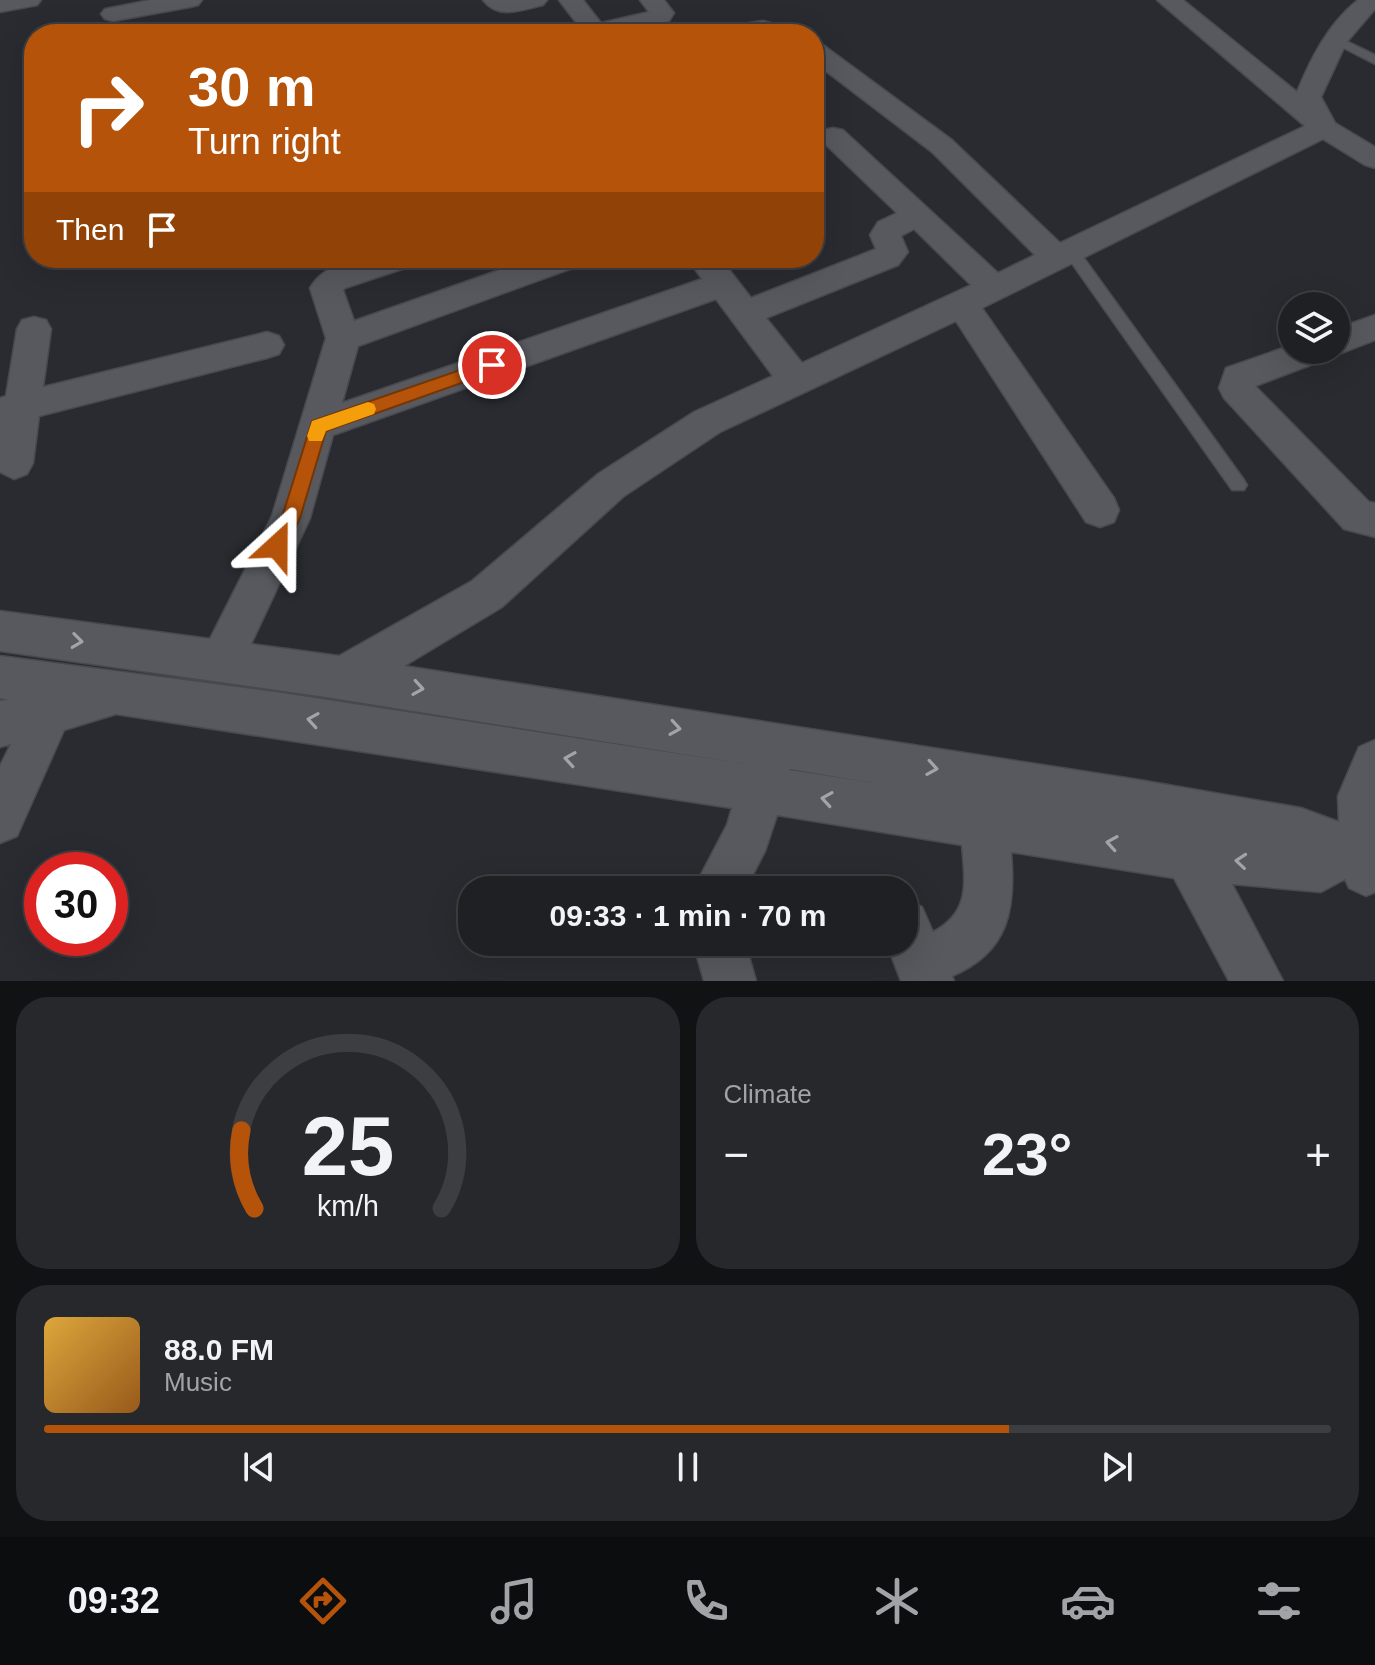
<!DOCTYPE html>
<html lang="en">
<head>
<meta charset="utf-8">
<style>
  :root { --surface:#1f2024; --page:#27282c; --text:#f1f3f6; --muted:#a1a3a6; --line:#3c3e41; --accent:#b45309 }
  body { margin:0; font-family:Helvetica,sans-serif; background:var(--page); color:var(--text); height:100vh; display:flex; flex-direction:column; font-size:30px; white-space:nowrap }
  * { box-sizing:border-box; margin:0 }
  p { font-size:26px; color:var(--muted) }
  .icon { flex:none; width:44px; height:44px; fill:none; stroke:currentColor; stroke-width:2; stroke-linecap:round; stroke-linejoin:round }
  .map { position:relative; height:981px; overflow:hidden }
  .drawer { display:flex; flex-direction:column; gap:16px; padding:16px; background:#111214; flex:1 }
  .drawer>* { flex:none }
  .hud { position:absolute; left:24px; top:24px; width:800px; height:244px; border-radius:32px; box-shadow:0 8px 32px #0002,0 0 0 2px var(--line); background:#b45309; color:#fff; overflow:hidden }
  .buttons { position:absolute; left:1278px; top:292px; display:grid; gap:16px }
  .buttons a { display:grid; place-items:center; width:72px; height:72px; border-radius:50%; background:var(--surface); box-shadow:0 8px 32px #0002,0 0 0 2px var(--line); font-size:40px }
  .speed { position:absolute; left:24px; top:852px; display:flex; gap:16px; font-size:40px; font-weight:700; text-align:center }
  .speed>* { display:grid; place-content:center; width:104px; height:104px; border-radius:50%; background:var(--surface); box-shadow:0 8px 32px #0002,0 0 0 2px var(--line); line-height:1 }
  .speed .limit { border:12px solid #d22; background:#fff; color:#111 }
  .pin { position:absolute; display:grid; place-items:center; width:68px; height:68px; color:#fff; margin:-34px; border:4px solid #fff; border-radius:50%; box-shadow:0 2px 8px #0007 }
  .me { position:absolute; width:88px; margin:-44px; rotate:24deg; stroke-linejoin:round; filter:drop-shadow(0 0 6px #0008) }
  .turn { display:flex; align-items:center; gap:28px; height:168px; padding:0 32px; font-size:36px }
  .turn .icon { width:104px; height:104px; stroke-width:2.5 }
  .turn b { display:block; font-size:56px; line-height:68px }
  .then { display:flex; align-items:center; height:76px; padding:0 32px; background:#0003; gap:16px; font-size:30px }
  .big { font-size:60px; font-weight:700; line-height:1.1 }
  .drawer .card { flex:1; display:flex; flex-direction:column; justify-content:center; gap:12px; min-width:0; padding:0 28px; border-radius:32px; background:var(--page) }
  .drawer .dial { align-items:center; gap:0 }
  .dial svg { height:208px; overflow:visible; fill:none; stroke:var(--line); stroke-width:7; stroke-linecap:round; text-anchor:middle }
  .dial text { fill:var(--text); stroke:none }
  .song { display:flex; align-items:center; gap:24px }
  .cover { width:96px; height:96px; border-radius:12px; background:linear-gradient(135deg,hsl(40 70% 55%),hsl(30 70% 35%)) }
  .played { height:8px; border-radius:4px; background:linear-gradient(90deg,var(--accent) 75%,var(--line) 75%) }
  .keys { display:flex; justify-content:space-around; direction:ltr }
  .heat { display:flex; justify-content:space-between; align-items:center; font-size:44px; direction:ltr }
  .drawer .tiles { flex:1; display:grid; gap:16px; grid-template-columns:1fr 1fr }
  .card:last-child { grid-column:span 2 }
  .trip { position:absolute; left:458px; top:876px; width:460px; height:80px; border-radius:32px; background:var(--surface); box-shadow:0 8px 32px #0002,0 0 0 2px var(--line); font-weight:700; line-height:80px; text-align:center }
  .dock { display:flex; height:128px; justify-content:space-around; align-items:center; background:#0c0d0e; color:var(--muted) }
  .dock .icon { width:56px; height:56px }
  .dock .selected { color:var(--accent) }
  .dock b { font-size:36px; color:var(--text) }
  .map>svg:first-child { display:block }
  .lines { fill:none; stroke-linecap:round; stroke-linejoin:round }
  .service-casing { stroke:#47494d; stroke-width:3 }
  .minor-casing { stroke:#47494d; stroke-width:3 }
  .service { fill:#57595e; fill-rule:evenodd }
  .minor { fill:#57595e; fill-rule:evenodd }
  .oneway { stroke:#a2a4a8 }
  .route { fill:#b45309; stroke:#753606; stroke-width:2 }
  .slow { fill:#f59e0b }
</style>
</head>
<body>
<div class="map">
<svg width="1375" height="981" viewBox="0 0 1375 981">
  <rect width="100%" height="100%" fill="#292b30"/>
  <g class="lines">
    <g class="service-casing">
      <path id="service" d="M1330,37H1338L1375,55V64L1330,41Z
        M1071,246L1076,247L1244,480L1247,485L1244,490H1232L1066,255L1064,251Z"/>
    </g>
    <g class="minor-casing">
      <path id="minor" d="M0,0H41L37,5L0,12Z
        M151,0H202L198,5L190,7L113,21L105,19L101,14L105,9Z
        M483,0H547L543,5C522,10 498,20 483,0Z
        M559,0H583L601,23L649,12L640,0H664L674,13L669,21L616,34H585Z
        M1157,0H1183L1297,92C1311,58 1328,24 1358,0H1375V9L1346,43L1321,97L1335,123L1375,147V168L1365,165L1323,139L982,308L1114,498L1119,510L1114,522L1100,527L1086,522L956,321L720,432L624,496L502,607L404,666L1139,780L1301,808L1339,822L1338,796L1359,747L1375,740V892L1366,896L1349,888L1345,879L1321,892L1232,884L1283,981H1229L1174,878L1011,852C1016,909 1009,952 952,976L954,981H901L886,942H904V899L922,907L933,932C971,912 965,882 962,845L777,815L765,851L745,890H693L727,825L732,808L116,714L64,730L17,836L0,843V766L11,744L0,747V701L8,700L0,698V656L282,693L745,764L326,697L0,651V611L210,639L272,516L326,338L310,288C330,254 381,258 416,258L411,266L345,288L343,290L354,321L534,258H583L578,266L358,346L342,403L702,279L687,258H720L751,298L876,249L870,235L878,222L897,213L823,142L819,136L823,130L833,128L843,130L998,273L1035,255L932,152L814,62V43L823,45L952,140L1060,243L1305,126ZM914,229L971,285L802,363L766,318L898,265L908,252L901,236ZM716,299L773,376L694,412L598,474L472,581L339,656L251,644L310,518L333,435ZM789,770L790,769L874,783Z
        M763,21L792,29L795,34H709L712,29Z
        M1375,315V340L1336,355L1329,353L1326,359L1255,386L1369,502L1375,503V537L1344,529L1224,398L1219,388L1226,368L1292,345V350H1336V329Z
        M34,317L46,320L51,329L43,387L267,332L279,336L284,345L279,354L267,358L39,416L33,463L27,474L14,479L0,472V398L6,396L17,329L22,320Z
        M693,942H745L756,981H704Z"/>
    </g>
    <use href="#service" class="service"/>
    <use href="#minor" class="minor"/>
  </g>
  <defs><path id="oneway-chevron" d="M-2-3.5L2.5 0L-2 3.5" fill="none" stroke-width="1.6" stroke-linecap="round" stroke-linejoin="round" transform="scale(2)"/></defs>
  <g class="oneway">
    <use href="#oneway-chevron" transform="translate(77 641) rotate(7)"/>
    <use href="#oneway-chevron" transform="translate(418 688) rotate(9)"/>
    <use href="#oneway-chevron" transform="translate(313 720) rotate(-171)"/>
    <use href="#oneway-chevron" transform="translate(675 728) rotate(9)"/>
    <use href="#oneway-chevron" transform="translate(570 759) rotate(-171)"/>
    <use href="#oneway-chevron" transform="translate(932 768) rotate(9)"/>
    <use href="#oneway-chevron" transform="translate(827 799) rotate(-171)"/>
    <use href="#oneway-chevron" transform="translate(1112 843) rotate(-171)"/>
    <use href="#oneway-chevron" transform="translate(1241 861) rotate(-175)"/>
  </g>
  <path class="route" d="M492,359L498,361L500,365L498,370L326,431L300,518L284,552L277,555L271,552L268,546L282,517L312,421Z"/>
  <path class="slow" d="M368,402L374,404L376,409L374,414L326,431L322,441H309L307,436L312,421Z"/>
</svg>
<div class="buttons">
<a><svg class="icon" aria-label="layers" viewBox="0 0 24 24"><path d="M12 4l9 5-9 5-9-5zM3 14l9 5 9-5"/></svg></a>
</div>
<div class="speed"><div class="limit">30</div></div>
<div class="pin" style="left:492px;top:365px;background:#d93025"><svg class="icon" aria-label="arrive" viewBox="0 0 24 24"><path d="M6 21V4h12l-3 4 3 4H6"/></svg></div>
<svg class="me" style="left:277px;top:546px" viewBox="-20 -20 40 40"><path d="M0-17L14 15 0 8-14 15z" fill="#b45309" stroke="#fff" stroke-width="4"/></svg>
<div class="trip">09:33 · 1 min · 70 m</div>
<div class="hud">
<div class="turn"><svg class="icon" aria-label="right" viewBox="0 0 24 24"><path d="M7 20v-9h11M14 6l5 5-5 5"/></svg><div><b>30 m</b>Turn right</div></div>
<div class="then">Then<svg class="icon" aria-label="arrive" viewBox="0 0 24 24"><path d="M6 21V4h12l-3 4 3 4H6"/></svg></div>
</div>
</div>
<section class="drawer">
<div class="tiles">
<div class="card dial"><svg viewBox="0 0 100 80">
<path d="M14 69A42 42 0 1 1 86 69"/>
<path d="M14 69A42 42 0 0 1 9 39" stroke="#b45309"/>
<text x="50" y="56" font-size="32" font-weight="700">25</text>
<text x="50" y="72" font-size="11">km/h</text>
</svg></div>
<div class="card"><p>Climate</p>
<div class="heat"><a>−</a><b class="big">23°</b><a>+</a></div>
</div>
<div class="card">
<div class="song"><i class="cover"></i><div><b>88.0 FM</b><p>Music</p></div></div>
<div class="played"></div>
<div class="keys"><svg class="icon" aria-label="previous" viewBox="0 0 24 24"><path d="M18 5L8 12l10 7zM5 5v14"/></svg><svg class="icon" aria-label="pause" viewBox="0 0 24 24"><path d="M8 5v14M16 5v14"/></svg><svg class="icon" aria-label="next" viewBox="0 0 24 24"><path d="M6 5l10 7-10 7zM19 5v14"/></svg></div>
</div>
</div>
</section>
<nav class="dock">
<b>09:32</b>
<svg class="icon selected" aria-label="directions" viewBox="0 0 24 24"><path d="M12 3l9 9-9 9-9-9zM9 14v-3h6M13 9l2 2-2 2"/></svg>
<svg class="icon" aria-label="music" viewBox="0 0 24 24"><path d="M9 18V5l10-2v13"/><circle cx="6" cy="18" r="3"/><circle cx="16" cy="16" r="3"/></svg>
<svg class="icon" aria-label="phone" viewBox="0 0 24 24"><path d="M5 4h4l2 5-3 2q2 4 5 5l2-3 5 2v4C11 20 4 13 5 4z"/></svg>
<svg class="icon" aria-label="climate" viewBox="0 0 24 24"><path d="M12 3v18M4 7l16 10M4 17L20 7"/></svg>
<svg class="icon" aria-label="car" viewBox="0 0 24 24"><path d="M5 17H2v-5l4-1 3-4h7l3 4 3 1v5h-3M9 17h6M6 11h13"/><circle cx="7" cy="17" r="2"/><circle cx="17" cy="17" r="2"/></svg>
<svg class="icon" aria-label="filters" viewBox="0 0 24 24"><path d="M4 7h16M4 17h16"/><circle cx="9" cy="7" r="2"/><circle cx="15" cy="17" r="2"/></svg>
</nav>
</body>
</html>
